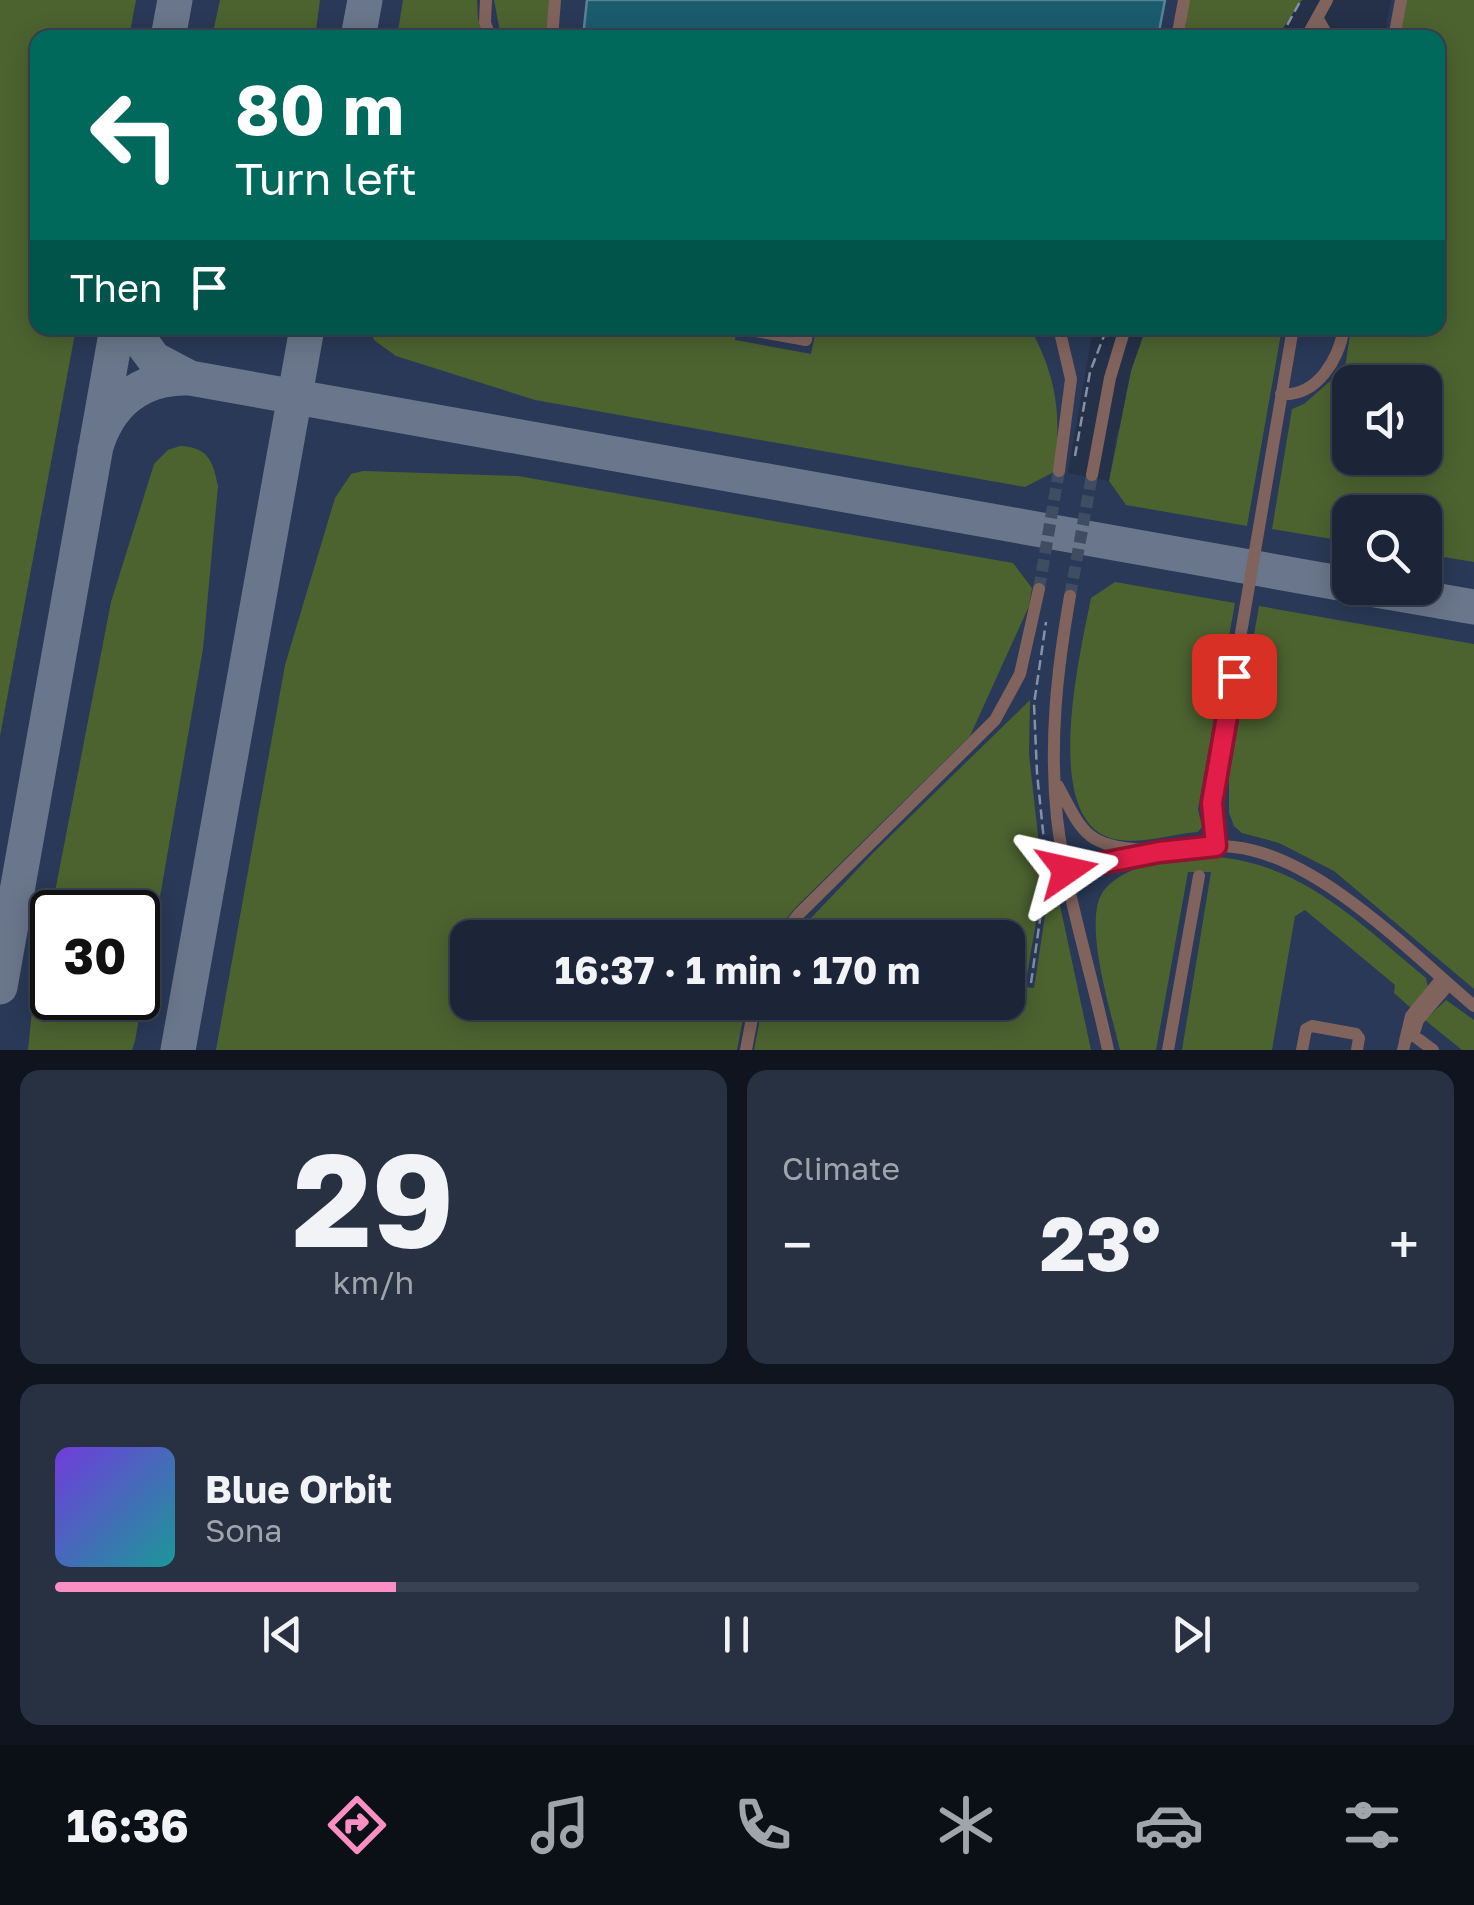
<!DOCTYPE html>
<html lang="en">
<head>
<meta charset="utf-8">
<style>
  :root { --surface:#1b2537; --page:#283142; --text:#f1f3f6; --muted:#a0a5ad; --line:#394252; --accent:#fb8fc4 }
  body { margin:0; font-family:"Golos Text",sans-serif; background:var(--page); color:var(--text); height:100vh; display:flex; flex-direction:column; font-size:38px; white-space:nowrap }
  * { box-sizing:border-box; margin:0 }
  p { font-size:32px; color:var(--muted) }
  .icon { flex:none; width:55px; height:55px; fill:none; stroke:currentColor; stroke-width:2; stroke-linecap:round; stroke-linejoin:round }
  .map { position:relative; height:1050px; overflow:hidden }
  .side { display:flex; flex-direction:column; gap:20px; padding:20px; background:#0f141e; flex:1 }
  .side>* { flex:none }
  .banner { position:absolute; left:30px; top:30px; width:1415px; height:305px; border-radius:20px; box-shadow:0 5px 25px #0003,0 0 0 2px var(--line); background:#00695c; color:#fff; overflow:hidden }
  .buttons { position:absolute; left:1332px; top:365px; display:grid; gap:20px }
  .buttons a { display:grid; place-items:center; width:110px; height:110px; border-radius:20px; background:var(--surface); box-shadow:0 5px 25px #0003,0 0 0 2px var(--line); font-size:50px }
  .speed { position:absolute; left:30px; top:890px; display:flex; gap:20px; font-size:50px; font-weight:700; text-align:center }
  .speed>* { display:grid; place-content:center; width:130px; height:130px; border-radius:50%; background:var(--surface); box-shadow:0 5px 25px #0003,0 0 0 2px var(--line); line-height:1 }
  .speed .limit { border:5px solid #111; border-radius:15px; background:#fff; color:#111 }
  .pin { position:absolute; display:grid; place-items:center; width:85px; height:85px; color:#fff; margin:-42px; border-radius:20px; box-shadow:0 5px 15px #0006 }
  .me { position:absolute; width:110px; margin:-55px; rotate:79deg; stroke-linejoin:round; filter:drop-shadow(0 0 8px #0008) }
  .turn { display:flex; align-items:center; gap:35px; height:210px; padding:0 40px; font-size:45px }
  .turn .icon { width:130px; height:130px; stroke-width:2.5 }
  .turn b { display:block; font-size:70px; line-height:85px }
  .then { display:flex; align-items:center; height:95px; padding:0 40px; background:#0003; gap:20px; font-size:38px }
  .big { font-size:75px; font-weight:700; line-height:1.1 }
  .side .tile { flex:1; display:flex; flex-direction:column; justify-content:center; gap:15px; min-width:0; padding:0 35px; border-radius:20px; background:var(--page) }
  .side .dial { align-items:center; gap:0 }
  .dial b { font-size:130px; line-height:1 }
  .song { display:flex; align-items:center; gap:30px }
  .cover { width:120px; height:120px; border-radius:15px; background:linear-gradient(135deg,hsl(260 70% 55%),hsl(180 70% 35%)) }
  .played { height:10px; border-radius:5px; background:linear-gradient(90deg,var(--accent) 25%,var(--line) 25%) }
  .keys { display:flex; justify-content:space-around; direction:ltr }
  .heat { display:flex; justify-content:space-between; align-items:center; font-size:55px; direction:ltr }
  .side .tiles { flex:1; display:grid; gap:20px; grid-template-columns:1fr 1fr }
  .tile:last-child { grid-column:span 2 }
  .trip { position:absolute; left:450px; top:920px; width:575px; height:100px; border-radius:20px; background:var(--surface); box-shadow:0 5px 25px #0003,0 0 0 2px var(--line); font-weight:700; line-height:100px; text-align:center }
  .tabs { display:flex; height:160px; justify-content:space-around; align-items:center; background:#0b0f16; color:var(--muted) }
  .tabs .icon { width:70px; height:70px }
  .tabs .selected { color:var(--accent) }
  .tabs b { font-size:45px; color:var(--text) }
  .map>svg:first-child { display:block }
  .built { fill:#2a3957; fill-rule:evenodd }
  .green { fill:#4c6330; fill-rule:evenodd }
  .water { fill:#1b5b6e; stroke:#548496; stroke-width:2.5 }
  .lines { fill:none; stroke-linecap:round; stroke-linejoin:round }
  .taxiway { stroke:#6a768b; stroke-width:35 }
  .minor-tunnel { stroke:#3f4c62; stroke-width:12; stroke-dasharray:12 6; stroke-linecap:butt }
  .path { stroke:#8791a6; stroke-width:2.5; stroke-dasharray:10 5; stroke-linecap:butt }
  .minor { stroke:#80635c; stroke-width:12 }
  .route-casing { stroke:#92132f; stroke-width:25 }
  .route { stroke:#e11d48; stroke-width:18 }
</style>
</head>
<body>
<div class="map">
<svg width="1474" height="1050" viewBox="0 0 1474 1050">
  <rect width="100%" height="100%" fill="#243149"/>
  <path class="built" d="M0,0H1198L1192,38H38V328H1093L1068,473L1109,481L1117,432L1207,328H1438V38L1384,37L1391,0H1474V1050H0ZM1350,382H1425V458H1350ZM1350,512H1425V588H1350ZM52,912H138V998H52ZM468,938H1008V1002H468Z"/>
  <path class="green" d="M0,0H136L129,37L38,38V328H76L0,736Z
    M220,0H320L315,37H212Z
    M403,0H477L478,19L483,37H397Z
    M494,0H552L548,37H501Z
    M1188,0H1302L1277,37L1182,38Z
    M1404,0H1474V562L1425,554V512H1350V542L1272,529L1292,409L1304,404L1345,368L1351,328H1438V38L1398,37ZM1350,382H1425V458H1350Z
    M370,328H736L735,340L811,354L816,330L826,332L827,328H1030C1057,377 1062,416 1054,472L1025,487L535,400L396,356L374,340Z
    M1146,328H1282L1247,526L1126,505L1109,481L1131,371Z
    M180,446C208,447 213,461 218,486L203,649L135,1041L132,1050H28L32,1011L111,602L154,464L168,450ZM52,912H138V998H52Z
    M363,471L518,476L1013,563L1032,588L1029,606L970,736L796,907L771,937L468,938V1002L746,1003L737,1050H216L285,665L335,498L351,474Z
    M1115,582L1235,603L1201,792L1198,809L1202,827L1198,832C1171,834 1141,845 1114,839C1039,822 1081,650 1091,598Z
    M1259,606L1474,644V989L1334,871L1279,843L1242,833L1234,826L1229,813V778Z
    M1030,700L1029,754L1043,881L1025,987L1034,988L1050,883L1055,882L1091,1050H754L763,1003L1008,1002V938L793,937L873,853Z
    M1217,857C1303,864 1362,926 1426,978L1428,987L1412,1009L1394,993L1395,985L1305,910L1295,916L1272,1050H1182L1211,872H1188L1156,1050H1120C1112,1015 1080,917 1105,889C1130,860 1182,859 1217,857Z
    M1446,1000L1474,1020V1050H1462L1425,1020Z"/>
  <path class="water" d="M587,0H1165L1158,37H583Z"/>
  <g class="lines">
    <path class="taxiway" d="M168,38L175,0
      M358,38L365,0
      M131,328L154,359L190,378
      M95,450C108,403 141,376 190,378L1350,585
      M1364,588L1474,607
      M0,987L117,328
      M178,1050L307,328"/>
    <path class="minor-tunnel" d="M1039,589L1059,471
      M1070,596L1092,475"/>
    <path class="path" d="M1280,38L1301,0
      M1075,456L1090,372L1107,328
      M1031,983L1047,870L1037,773L1034,704L1046,622"/>
    <path class="minor" d="M486,0L485,22L490,38
      M1318,19L1329,38
      M552,38L555,0
      M1177,38L1184,0
      M1306,38L1327,0
      M1394,38L1401,0
      M750,328V330L806,340L808,328
      M1059,328L1071,379L1059,471
      M1281,394C1318,397 1339,358 1344,328
      M1092,475L1110,378L1125,328
      M1070,596C1057,670 1049,743 1057,818C1066,896 1092,973 1108,1050
      M1058,786C1083,833 1085,845 1142,850
      M1216,846L1212,803L1293,328
      M1067,870C1120,859 1179,841 1234,847C1318,856 1410,952 1474,1006
      M780,938L799,914L995,720L1020,674L1039,589
      M1414,1033L1418,1020L1449,984
      M1405,1041L1411,1016L1442,978
      M746,1050L755,1002
      M1168,1050L1199,876
      M1302,1050L1306,1029L1312,1026L1356,1034L1359,1038L1357,1050
      M1403,1050L1406,1038L1413,1035L1433,1050"/>
  </g>
  <g class="lines">
    <g class="route-casing">
      <path id="route" d="M1067,870L1159,852L1216,846L1212,803L1234,676"/>
    </g>
    <use href="#route" class="route"/>
  </g>
</svg>
<div class="buttons">
<a><svg class="icon" aria-label="sound" viewBox="0 0 24 24"><path d="M4 9h4l5-4v14l-5-4H4zM17 9q2 3 0 6"/></svg></a>
<a><svg class="icon" aria-label="search" viewBox="0 0 24 24"><circle cx="10" cy="10" r="6"/><path d="M15 15l6 6"/></svg></a>
</div>
<div class="speed"><div class="limit">30</div></div>
<div class="pin" style="left:1234px;top:676px;background:#d93025"><svg class="icon" aria-label="arrive" viewBox="0 0 24 24"><path d="M6 21V4h12l-3 4 3 4H6"/></svg></div>
<svg class="me" style="left:1067px;top:870px" viewBox="-20 -20 40 40"><path d="M0-17L14 15 0 8-14 15z" fill="#e11d48" stroke="#fff" stroke-width="4"/></svg>
<div class="trip">16:37 · 1 min · 170 m</div>
<div class="banner">
<div class="turn"><svg class="icon" aria-label="left" viewBox="0 0 24 24"><path d="M17 20v-9H6M10 6l-5 5 5 5"/></svg><div><b>80 m</b>Turn left</div></div>
<div class="then">Then<svg class="icon" aria-label="arrive" viewBox="0 0 24 24"><path d="M6 21V4h12l-3 4 3 4H6"/></svg></div>
</div>
</div>
<section class="side">
<div class="tiles">
<div class="tile dial"><b>29</b><p>km/h</p></div>
<div class="tile"><p>Climate</p>
<div class="heat"><a>−</a><b class="big">23°</b><a>+</a></div>
</div>
<div class="tile">
<div class="song"><i class="cover"></i><div><b>Blue Orbit</b><p>Sona</p></div></div>
<div class="played"></div>
<div class="keys"><svg class="icon" aria-label="previous" viewBox="0 0 24 24"><path d="M18 5L8 12l10 7zM5 5v14"/></svg><svg class="icon" aria-label="pause" viewBox="0 0 24 24"><path d="M8 5v14M16 5v14"/></svg><svg class="icon" aria-label="next" viewBox="0 0 24 24"><path d="M6 5l10 7-10 7zM19 5v14"/></svg></div>
</div>
</div>
</section>
<nav class="tabs">
<b>16:36</b>
<svg class="icon selected" aria-label="directions" viewBox="0 0 24 24"><path d="M12 3l9 9-9 9-9-9zM9 14v-3h6M13 9l2 2-2 2"/></svg>
<svg class="icon" aria-label="music" viewBox="0 0 24 24"><path d="M9 18V5l10-2v13"/><circle cx="6" cy="18" r="3"/><circle cx="16" cy="16" r="3"/></svg>
<svg class="icon" aria-label="phone" viewBox="0 0 24 24"><path d="M5 4h4l2 5-3 2q2 4 5 5l2-3 5 2v4C11 20 4 13 5 4z"/></svg>
<svg class="icon" aria-label="climate" viewBox="0 0 24 24"><path d="M12 3v18M4 7l16 10M4 17L20 7"/></svg>
<svg class="icon" aria-label="car" viewBox="0 0 24 24"><path d="M5 17H2v-5l4-1 3-4h7l3 4 3 1v5h-3M9 17h6M6 11h13"/><circle cx="7" cy="17" r="2"/><circle cx="17" cy="17" r="2"/></svg>
<svg class="icon" aria-label="filters" viewBox="0 0 24 24"><path d="M4 7h16M4 17h16"/><circle cx="9" cy="7" r="2"/><circle cx="15" cy="17" r="2"/></svg>
</nav>
</body>
</html>
